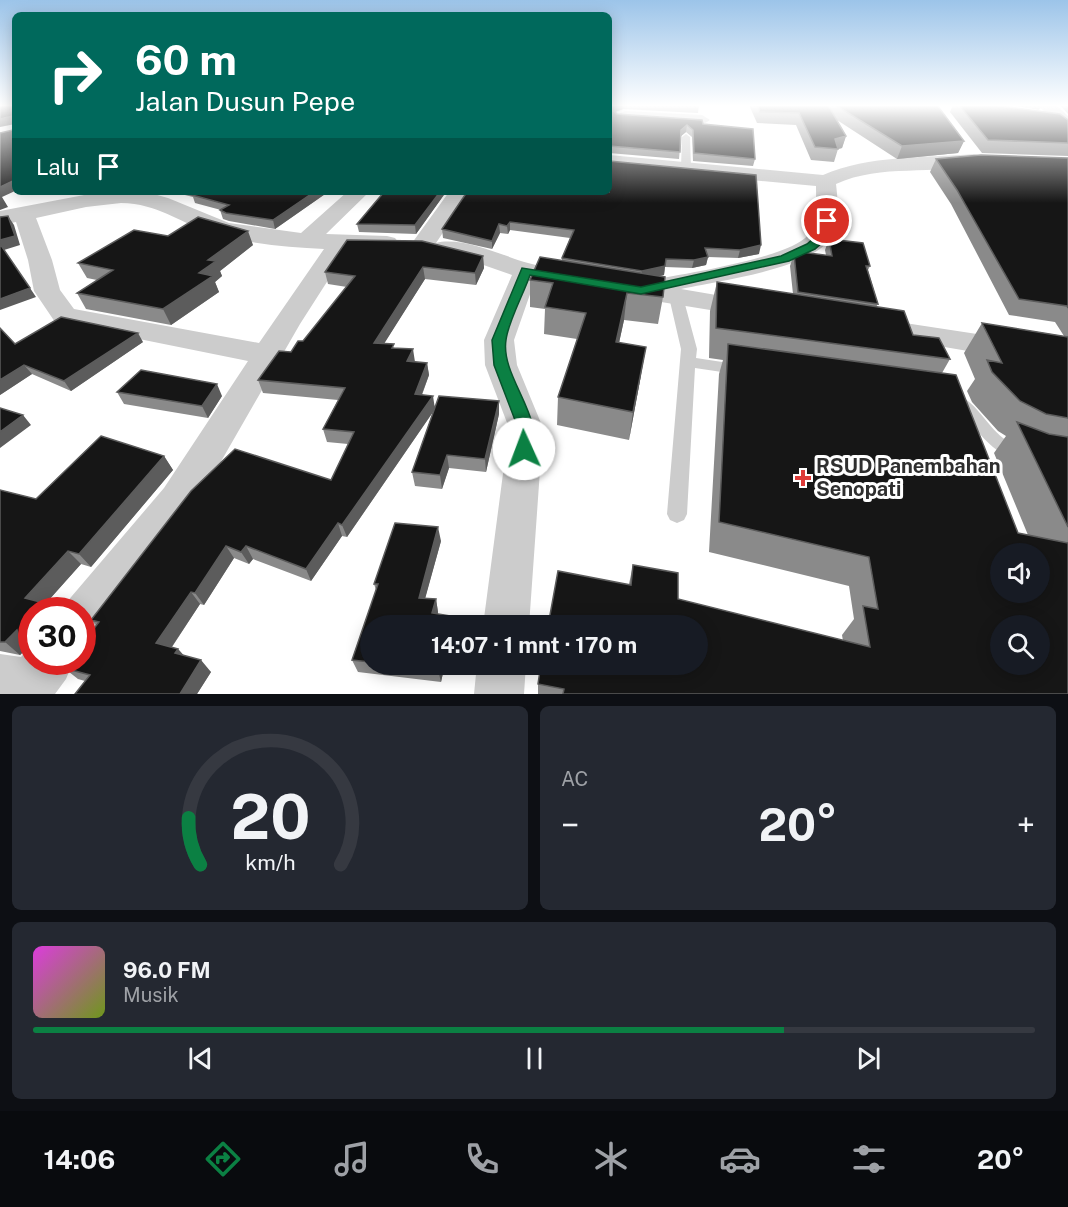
<!DOCTYPE html>
<html lang="id">
<head>
<meta charset="utf-8">
<style>
  :root { --surface:#171b24; --page:#242831; --text:#f1f3f6; --muted:#9ea1a6; --line:#363941; --accent:#0b8043 }
  body { margin:0; font-family:"Public Sans",sans-serif; background:var(--page); color:var(--text); height:100vh; display:flex; flex-direction:column; font-size:22px; white-space:nowrap }
  * { box-sizing:border-box; margin:0 }
  p { font-size:20px; color:var(--muted) }
  .icon { flex:none; width:33px; height:33px; fill:none; stroke:currentColor; stroke-width:2; stroke-linecap:round; stroke-linejoin:round }
  .map { position:relative; height:694px; overflow:hidden }
  .sheet { display:flex; flex-direction:column; gap:12px; padding:12px; background:#0d0f14; flex:1 }
  .sheet>* { flex:none }
  .top-card { position:absolute; left:12px; top:12px; width:600px; height:183px; border-radius:9px; box-shadow:0 3px 15px #0003; background:#00695c; color:#fff; overflow:hidden }
  .controls { position:absolute; left:990px; top:543px; display:grid; gap:12px }
  .controls a { display:grid; place-items:center; width:60px; height:60px; border-radius:50%; background:var(--surface); box-shadow:0 3px 15px #0003; font-size:30px }
  .speed { position:absolute; left:18px; top:597px; display:flex; gap:12px; font-size:30px; font-weight:700; text-align:center }
  .speed>* { display:grid; place-content:center; width:78px; height:78px; border-radius:50%; background:var(--surface); box-shadow:0 3px 15px #0003; line-height:1 }
  .speed .limit { border:9px solid #d22; background:#fff; color:#111 }
  .pin { position:absolute; display:grid; place-items:center; width:51px; height:51px; color:#fff; margin:-26px; border:3px solid #fff; border-radius:50%; box-shadow:0 2px 6px #0007 }
  .me { position:absolute; width:66px; margin:-33px; rotate:358deg; stroke-linejoin:round; filter:drop-shadow(0 0 4px #0008) }
  .turn { display:flex; align-items:center; gap:21px; height:126px; padding:0 24px; font-size:27px }
  .turn .icon { width:78px; height:78px; stroke-width:2.5 }
  .turn b { display:block; font-size:42px; line-height:51px }
  .then { display:flex; align-items:center; height:57px; padding:0 24px; background:#0003; gap:12px; font-size:22px }
  .big { font-size:45px; font-weight:700; line-height:1.1 }
  .sheet .tile { flex:1; display:flex; flex-direction:column; justify-content:center; gap:9px; min-width:0; padding:0 21px; border-radius:9px; background:var(--page) }
  .sheet .dial { align-items:center; gap:0 }
  .dial svg { height:156px; overflow:visible; fill:none; stroke:var(--line); stroke-width:7; stroke-linecap:round; text-anchor:middle }
  .dial text { fill:var(--text); stroke:none }
  .song { display:flex; align-items:center; gap:18px }
  .cover { width:72px; height:72px; border-radius:9px; background:linear-gradient(135deg,hsl(300 70% 55%),hsl(80 70% 35%)) }
  .played { height:6px; border-radius:3px; background:linear-gradient(90deg,var(--accent) 75%,var(--line) 75%) }
  .keys { display:flex; justify-content:space-around; direction:ltr }
  .heat { display:flex; justify-content:space-between; align-items:center; font-size:33px; direction:ltr }
  .sheet .tiles { flex:1; display:grid; gap:12px; grid-template-columns:1fr 1fr }
  .tile:last-child { grid-column:span 2 }
  .trip { position:absolute; left:360px; top:615px; width:348px; height:60px; border-radius:30px; background:var(--surface); box-shadow:0 3px 15px #0003; font-weight:700; line-height:60px; text-align:center }
  .dock { display:flex; height:96px; justify-content:space-around; align-items:center; background:#090b0e; color:var(--muted) }
  .dock .icon { width:42px; height:42px }
  .dock .active { color:var(--accent) }
  .dock b { font-size:27px; color:var(--text) }
  .map>svg:first-child { display:block }
  .lines { fill:none; stroke-linecap:round; stroke-linejoin:round }
  .lane { fill:#ccc; fill-rule:evenodd }
  .street { fill:#ccc; fill-rule:evenodd }
  .secondary { fill:#b9b9b9; fill-rule:evenodd }
  .wall { fill:#8a8a8a }
  .shaded-wall { fill:#5c5c5c }
  .building { fill:#161616; stroke:#5c5c5c; stroke-width:1.5; fill-rule:evenodd }
  .route { fill:#0b8043; stroke:#07532c; stroke-width:1.5 }
  .poi-dot { fill:#de3b39; stroke:#fff; stroke-width:2 }
  .labels { text-anchor:middle; dominant-baseline:central; stroke-width:6; stroke-linejoin:round; paint-order:stroke }
  .near-poi-label { font-size:20px; font-weight:bold; fill:#2f2f2f; stroke:#fff; text-anchor:start }
</style>
</head>
<body>
<div class="map">
<svg width="1068" height="694" viewBox="0 0 1068 694">
  <rect width="100%" height="100%" fill="#fff"/>
  <g class="lines">
    <path class="lane" d="M686,134L690,137L691,168L686,171L681,168L682,137Z
      M676,293L683,297L697,349L696,358L742,365L748,366L750,370L748,374L742,375L695,368L687,514L684,520L677,523L670,520L667,514L681,349L669,297Z
      M953,393C976,400 985,424 1003,438C1011,444 1023,445 1027,453L1024,458L1018,460C988,450 983,435 963,415C957,409 949,406 945,399L947,395Z"/>
    <path class="street" d="M626,111L702,115L710,120L702,125L620,119L618,116L620,113Z
      M974,154L981,156L983,160L981,164C933,176 882,163 836,184C838,202 840,221 830,238C813,269 716,281 681,289L763,303L767,309L763,315L753,317L655,301C642,298 629,297 616,294L612,288L616,282L625,280L641,282C674,275 789,259 808,235C818,223 816,201 816,186L609,167V155L823,175C869,155 925,158 974,154Z
      M100,192L150,193L168,198L229,223L301,233L347,192H369L326,234L387,236L395,238L399,243L395,248L387,250L348,249L300,324L192,512L98,635L82,642V610H62L66,603L164,488L248,361L55,322L34,291L28,260L16,222L0,225V211ZM121,203C159,204 176,221 209,232C246,244 286,247 324,249L259,343L74,309L60,290L52,260L36,218L86,207Z
      M449,192H470L436,243C462,236 503,256 528,263C546,268 566,269 584,274L588,279L584,284L575,287L535,280L514,340L517,365L543,428L529,626H483L509,428L485,365L484,340L512,275L472,261L435,253L432,248L424,250L416,248L412,243Z
      M872,318L1068,348V368L862,333L858,327L862,321Z
      M32,645V662H73L66,679L55,694H0V654L21,657Z
      M477,664H526L524,694H474Z"/>
    <path class="secondary" d="M1038,105H1056L1068,116V132L1061,130Z"/>
  </g>
  <path class="wall" d="M609,105H699L698,113L623,109L615,112L617,114L703,124L755,159L753,166L693,161L692,137L686,132L681,136L679,159L609,153Z
    M749,105H937L964,141L958,153L897,159L837,120L846,136L842,148L838,149L834,162L811,160L796,125L757,123Z
    M953,105H959L1068,120V156L982,153L950,112Z
    M1010,105H1042L1039,110Z
    M1060,105H1068V114Z
    M1068,158V694H538V684L629,584L633,565L678,599L843,641L842,635L854,619L849,586L709,552L719,374L723,360L709,358L710,311L717,282L793,294L790,266L794,254L826,255L825,250L829,239L870,266L868,270L878,304L876,307L913,335L950,359L942,373L1018,533L1028,535L994,453L1006,436L998,431L972,402L967,391L975,379L964,353L982,323L1064,336L1055,322L1009,315L951,204L930,172L936,159Z
    M173,192H328L275,229L229,221L223,219L220,210H221L195,203L193,197Z
    M446,192L416,234L359,232L357,224Z
    M467,192L759,254L738,258L708,257L706,265L692,268L665,267L664,275L659,276L663,297L658,324L624,320L619,343L641,375L629,440L557,425L558,397L577,339L544,334L545,309L530,307V280L562,261V258L570,238L510,230L508,234L500,233L492,249L443,238L442,229Z
    M168,236L253,245L220,271L222,276L215,282L219,292L171,325L86,309L77,293L97,280L87,278L78,263Z
    M483,256L484,268L476,285L425,279L384,343L395,348L415,362L427,363L429,375L422,395L435,406L499,401V414L486,472L449,468L442,489L415,486L412,472L433,412L347,537L342,536L311,581L253,559L249,564L234,558L204,605L200,604L172,647L178,649L184,656L211,672L197,694H75L85,681L78,679L64,668L97,626L91,620L331,480L348,444L327,442L323,429L338,400L263,393L258,380L303,341L347,287L328,284L325,272Z
    M143,342L71,391L32,374L0,395L15,344Z
    M117,392L222,396L208,418L124,404Z
    M164,456L173,470L91,567L81,564L46,603L30,645L20,655L0,651V490L36,499Z
    M441,541L425,598L436,599L438,612V614L370,626V664H445L441,682L358,672L352,660L376,590L374,584Z"/>
  <path class="shaded-wall" d="M616,105H623V109L615,112L614,111Z
    M13,116L15,124L0,127V119Z
    M687,125L686,132L680,137L681,130Z
    M846,136L842,148L838,149L835,139Z
    M964,141L958,153L897,159L902,146Z
    M15,180V191L2,197L8,207L0,210V187Z
    M314,192H328L275,229L273,220Z
    M440,192H446L416,234L415,225Z
    M8,216L14,225L20,245L4,250L0,244V240Z
    M510,222V230L508,234L507,226Z
    M499,224L500,233L492,249V241Z
    M248,231L253,245L220,271L222,276L215,282L219,292L171,325L163,309L199,273L208,260Z
    M761,245L759,254L738,258L740,250Z
    M483,256L484,268L476,285L475,273Z
    M708,257L706,265L692,268L694,260Z
    M665,266L664,275L641,280L642,271Z
    M423,267L425,279L377,355L374,343Z
    M30,288L36,297L0,310V299Z
    M627,293L624,320L613,370L616,342Z
    M138,333L143,342L71,391L64,381Z
    M646,347L641,375L629,440L633,412Z
    M413,349L415,362L407,361Z
    M427,363L429,375L417,407L415,394Z
    M24,365L32,374L0,395V380Z
    M217,384L222,396L208,418L202,406Z
    M433,396L435,409L347,537L342,525Z
    M499,401V414L486,472L485,459Z
    M23,415L31,425L0,448V432Z
    M447,455L449,468L442,489L440,475Z
    M164,456L173,470L91,567L79,554Z
    M338,523L342,536L311,581L306,569Z
    M438,527L441,541L422,610L419,598Z
    M226,546L234,558L204,605L195,593Z
    M246,546L253,559L249,564L241,552Z
    M68,551L81,564L40,610L25,598Z
    M191,592L200,604L167,654L156,643Z
    M436,599L438,612L434,626L432,613Z
    M48,604L55,610H42Z
    M451,616L452,626H448Z
    M32,622V646L30,645L20,655L5,642L17,630Z
    M178,649L188,660L175,653Z
    M201,660L211,672L197,694H180Z
    M439,664H445L441,682L438,670Z"/>
  <path class="building" d="M0,105H15V180L0,187V133L13,130V116L0,119Z
    M609,105H616L614,111L617,114L702,120L703,124L753,129L755,159L694,153L693,130L687,125L681,130L680,152L609,146Z
    M757,105H828L846,136L835,139L838,149L815,147L799,113L760,112Z
    M835,105H937L964,141L902,146Z
    M959,105H994L1060,114L1068,120V143L988,140Z
    M981,155L1068,158V308L1067,306L1019,299L957,190L936,159Z
    M609,161L756,175L761,245L740,250L705,248L708,257L694,260L666,259L665,266L642,271L562,258L574,230L510,222L507,226L499,224L492,241L442,229L467,192H609Z
    M198,192H314L273,220L226,213L220,210L229,205L192,195Z
    M384,192H440L415,225L357,224Z
    M8,216L15,236L0,240V217Z
    M198,217L248,231L208,260L216,261L199,273L213,276L163,309L77,293L113,270L78,263L134,230L168,236Z
    M829,239L863,243L870,266H866L878,304L798,292L794,254L801,252L832,256Z
    M347,240L422,241L483,256L475,273L423,267L374,343L394,344L392,348L413,349L407,361L427,363L415,394L433,396L342,525L338,523L306,569L246,546L241,552L226,546L195,593L191,592L156,643L178,649L175,653L201,660L180,694H75L90,675L64,668L69,662H82V644L99,622L91,620L191,491L235,449L331,480L354,432L323,429L345,388L258,380L279,351L291,352L298,341H303L355,276L325,272Z
    M0,244L30,288L0,299Z
    M540,257L665,277L663,297L627,293L616,342L646,347L633,412L558,397L586,313L545,307L553,283L530,280Z
    M717,282L904,311L913,335L939,338L950,359L716,328Z
    M61,317L138,333L64,381L24,365L0,380V328L15,344Z
    M982,323L1068,337V418L1046,414L1020,401L992,372L987,360L1002,363Z
    M728,344L956,375L1018,533L1068,543V694H563L564,689L538,684L541,664H698V626H548L558,571L631,585L633,565L678,573V599L870,647L863,606L878,609L869,557L719,522ZM1000,554H1040V592H1000ZM1000,626H1040V664H1000Z
    M141,370L217,384L202,406L117,392Z
    M439,396L499,401L485,459L447,455L440,475L412,472Z
    M0,408L23,415L0,432Z
    M1017,422L1049,434L1068,437V527Z
    M101,436L164,456L79,554L68,551L25,598L48,604L42,610H32V622L19,636L17,630L5,642H0V490L36,499Z
    M395,523L438,527L419,598L436,599L432,613L451,616L448,626H370V662L352,660L378,584H374Z
    M391,664H439L438,670Z"/>
  <linearGradient id="sky" x2="0" y2="1"><stop stop-color="#9cc4e9"/><stop offset="0.52" stop-color="#fff"/><stop offset="1" stop-color="#fff" stop-opacity="0"/></linearGradient>
  <rect width="1068" height="203" fill="url(#sky)"/>
  <path class="route" d="M823,219L832,221L824,241L815,249L789,261L641,294L530,275C524,293 508,322 506,340C500,377 548,420 530,454L524,456L518,454L516,449L518,428L494,365L492,340L522,268L641,287L781,256L807,244L815,237Z"/>
  <path class="poi-dot" d="M800 469h6v6h6v6h-6v6h-6v-6h-6v-6h6z"/>
  <g class="labels">
    <g class="near-poi-label">
      <text x="816" y="466">RSUD Panembahan<tspan x="816" dy="23">Senopati</tspan></text>
    </g>
  </g>
</svg>
<div class="controls">
<a><svg class="icon" aria-label="sound" viewBox="0 0 24 24"><path d="M4 9h4l5-4v14l-5-4H4zM17 9q2 3 0 6"/></svg></a>
<a><svg class="icon" aria-label="search" viewBox="0 0 24 24"><circle cx="10" cy="10" r="6"/><path d="M15 15l6 6"/></svg></a>
</div>
<div class="speed"><div class="limit">30</div></div>
<div class="pin" style="left:827px;top:221px;background:#d93025"><svg class="icon" aria-label="arrive" viewBox="0 0 24 24"><path d="M6 21V4h12l-3 4 3 4H6"/></svg></div>
<svg class="me" style="left:524px;top:449px" viewBox="-20 -20 40 40"><circle r="19" fill="#fff"/><path d="M0-13L10 11 0 6-10 11z" fill="#0b8043"/></svg>
<div class="trip">14:07 · 1 mnt · 170 m</div>
<div class="top-card">
<div class="turn"><svg class="icon" aria-label="right" viewBox="0 0 24 24"><path d="M7 20v-9h11M14 6l5 5-5 5"/></svg><div><b>60 m</b>Jalan Dusun Pepe</div></div>
<div class="then">Lalu<svg class="icon" aria-label="arrive" viewBox="0 0 24 24"><path d="M6 21V4h12l-3 4 3 4H6"/></svg></div>
</div>
</div>
<section class="sheet">
<div class="tiles">
<div class="tile dial"><svg viewBox="0 0 100 80">
<path d="M14 69A42 42 0 1 1 86 69"/>
<path d="M14 69A42 42 0 0 1 8 45" stroke="#0b8043"/>
<text x="50" y="56" font-size="32" font-weight="700">20</text>
<text x="50" y="72" font-size="11">km/h</text>
</svg></div>
<div class="tile"><p>AC</p>
<div class="heat"><a>−</a><b class="big">20°</b><a>+</a></div>
</div>
<div class="tile">
<div class="song"><i class="cover"></i><div><b>96.0 FM</b><p>Musik</p></div></div>
<div class="played"></div>
<div class="keys"><svg class="icon" aria-label="previous" viewBox="0 0 24 24"><path d="M18 5L8 12l10 7zM5 5v14"/></svg><svg class="icon" aria-label="pause" viewBox="0 0 24 24"><path d="M8 5v14M16 5v14"/></svg><svg class="icon" aria-label="next" viewBox="0 0 24 24"><path d="M6 5l10 7-10 7zM19 5v14"/></svg></div>
</div>
</div>
</section>
<nav class="dock">
<b>14:06</b>
<svg class="icon active" aria-label="directions" viewBox="0 0 24 24"><path d="M12 3l9 9-9 9-9-9zM9 14v-3h6M13 9l2 2-2 2"/></svg>
<svg class="icon" aria-label="music" viewBox="0 0 24 24"><path d="M9 18V5l10-2v13"/><circle cx="6" cy="18" r="3"/><circle cx="16" cy="16" r="3"/></svg>
<svg class="icon" aria-label="phone" viewBox="0 0 24 24"><path d="M5 4h4l2 5-3 2q2 4 5 5l2-3 5 2v4C11 20 4 13 5 4z"/></svg>
<svg class="icon" aria-label="climate" viewBox="0 0 24 24"><path d="M12 3v18M4 7l16 10M4 17L20 7"/></svg>
<svg class="icon" aria-label="car" viewBox="0 0 24 24"><path d="M5 17H2v-5l4-1 3-4h7l3 4 3 1v5h-3M9 17h6M6 11h13"/><circle cx="7" cy="17" r="2"/><circle cx="17" cy="17" r="2"/></svg>
<svg class="icon" aria-label="filters" viewBox="0 0 24 24"><path d="M4 7h16M4 17h16"/><circle cx="9" cy="7" r="2"/><circle cx="15" cy="17" r="2"/></svg>
<b>20°</b>
</nav>
</body>
</html>
